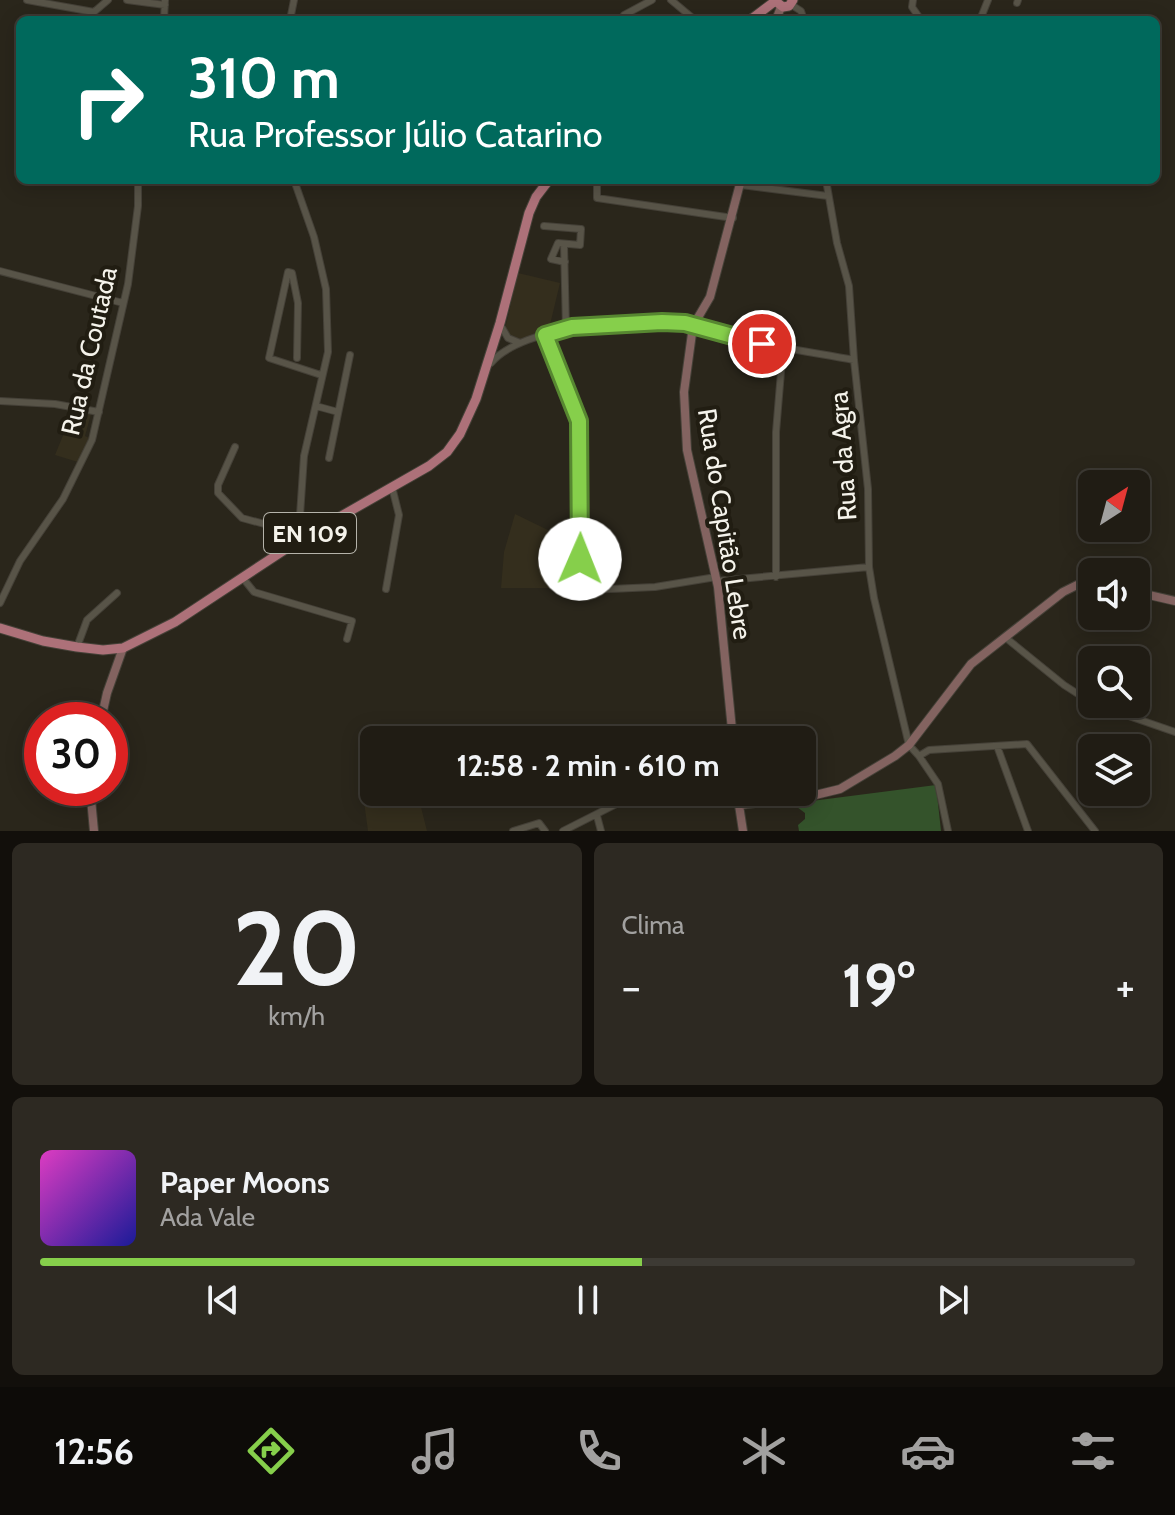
<!DOCTYPE html>
<html lang="pt">
<head>
<meta charset="utf-8">
<style>
  :root { --surface:#201c14; --page:#2d2922; --text:#f1f3f6; --muted:#a2a1a0; --line:#3d3a34; --accent:#86cf4b }
  body { margin:0; font-family:Cabin,sans-serif; background:var(--page); color:var(--text); height:100vh; display:flex; flex-direction:column; font-size:30px; white-space:nowrap }
  * { box-sizing:border-box; margin:0 }
  p { font-size:26px; color:var(--muted) }
  .icon { flex:none; width:44px; height:44px; fill:none; stroke:currentColor; stroke-width:2; stroke-linecap:round; stroke-linejoin:round }
  .map { position:relative; height:831px; overflow:hidden }
  .drawer { display:flex; flex-direction:column; gap:12px; padding:12px; background:#120f0b; flex:1 }
  .drawer>* { flex:none }
  .top-card { position:absolute; left:16px; top:16px; width:1144px; height:168px; border-radius:12px; box-shadow:0 4px 20px #0003,0 0 0 2px var(--line); background:#00695c; color:#fff; overflow:hidden }
  .needle { width:52px; rotate:36deg }
  .buttons { position:absolute; left:1078px; top:470px; display:grid; gap:16px }
  .buttons a { display:grid; place-items:center; width:72px; height:72px; border-radius:12px; background:var(--surface); box-shadow:0 4px 20px #0003,0 0 0 2px var(--line); font-size:40px }
  .speed { position:absolute; left:24px; top:702px; display:flex; gap:16px; font-size:40px; font-weight:700; text-align:center }
  .speed>* { display:grid; place-content:center; width:104px; height:104px; border-radius:50%; background:var(--surface); box-shadow:0 4px 20px #0003,0 0 0 2px var(--line); line-height:1 }
  .speed .limit { border:12px solid #d22; background:#fff; color:#111 }
  .pin { position:absolute; display:grid; place-items:center; width:68px; height:68px; color:#fff; margin:-34px; border:4px solid #fff; border-radius:50%; box-shadow:0 2px 8px #0007 }
  .me { position:absolute; width:88px; margin:-44px; rotate:1deg; stroke-linejoin:round; filter:drop-shadow(0 0 6px #0008) }
  .turn { display:flex; align-items:center; gap:28px; height:168px; padding:0 40px; font-size:36px }
  .turn .icon { width:104px; height:104px; stroke-width:2.5 }
  .turn b { display:block; font-size:56px; line-height:68px }
  .big { font-size:60px; font-weight:700; line-height:1.1 }
  .drawer .tile { flex:1; display:flex; flex-direction:column; justify-content:center; gap:12px; min-width:0; padding:0 28px; border-radius:12px; background:var(--page) }
  .drawer .dial { align-items:center; gap:0 }
  .dial b { font-size:104px; line-height:1 }
  .song { display:flex; align-items:center; gap:24px }
  .cover { width:96px; height:96px; border-radius:12px; background:linear-gradient(135deg,hsl(310 70% 55%),hsl(240 70% 35%)) }
  .played { height:8px; border-radius:4px; background:linear-gradient(90deg,var(--accent) 55%,var(--line) 55%) }
  .keys { display:flex; justify-content:space-around; direction:ltr }
  .heat { display:flex; justify-content:space-between; align-items:center; font-size:44px; direction:ltr }
  .drawer .tiles { flex:1; display:grid; gap:12px; grid-template-columns:1fr 1fr }
  .tile:last-child { grid-column:span 2 }
  .trip { position:absolute; left:360px; top:726px; width:456px; height:80px; border-radius:12px; background:var(--surface); box-shadow:0 4px 20px #0003,0 0 0 2px var(--line); font-weight:700; line-height:80px; text-align:center }
  .tabs { display:flex; height:128px; justify-content:space-around; align-items:center; background:#0d0b08; color:var(--muted) }
  .tabs .icon { width:56px; height:56px }
  .tabs .selected { color:var(--accent) }
  .tabs b { font-size:36px; color:var(--text) }
  .map>svg:first-child { display:block }
  .built { fill:#342e1d }
  .green { fill:#34532b }
  .lines { fill:none; stroke-linecap:round; stroke-linejoin:round }
  .street-casing { stroke:#454138; stroke-width:8 }
  .secondary-casing { stroke:#454138; stroke-width:10 }
  .primary-casing { stroke:#454138; stroke-width:11 }
  .street { stroke:#585448; stroke-width:6 }
  .secondary { stroke:#836360; stroke-width:8 }
  .primary { stroke:#ad7179; stroke-width:9 }
  .route-casing { stroke:#578731; stroke-width:20 }
  .route { stroke:#86cf4b; stroke-width:14 }
  .labels { text-anchor:middle; dominant-baseline:central; stroke-width:8; stroke-linejoin:round; paint-order:stroke }
  .shield { fill:#211d12; stroke:#b5b3aa; stroke-width:2 }
  .shield-label { font-size:24px; font-weight:bold; fill:#f5f3eb }
  .street-label { font-size:26px; fill:#f5f3eb; stroke:#211d12 }
</style>
</head>
<body>
<div class="map">
<svg width="1175" height="831" viewBox="0 0 1175 831">
  <rect width="100%" height="100%" fill="#2a261b"/>
  <path class="built" d="M518,273L560,283L549,329L518,340L511,339L505,329Z
    M73,411L91,414L85,436L89,438L78,462L55,455Z
    M515,514L552,532H575L576,588H501L504,552Z
    M363,794L418,795L427,831H368Z"/>
  <path class="green" d="M936,785L941,831H799L798,825L805,819V813L797,807L796,803Z"/>
  <g class="lines">
    <g class="street-casing">
      <path id="street" d="M27,0L94,12L108,0
        M127,0L165,5
        M671,0L695,20
        M913,0L912,7L921,20
        M1017,3L1018,0
        M790,4L801,11L804,20
        M164,20L165,0
        M290,20L294,0
        M622,20L624,15L652,0
        M980,20L988,0
        M294,180L314,237L326,289L328,352L304,456L299,530L301,539
        M597,180V198L733,218
        M826,180L837,243L849,286L854,360L868,489L869,567L874,598L909,745L919,756L929,750L1027,744L1095,831
        M741,185L828,196
        M544,226L581,229L580,245L558,243L551,259L565,262
        M564,244L566,329
        M0,271L123,303
        M501,326L508,338L520,343
        M545,335L579,421L581,585L588,590L655,587L716,577
        M297,358L298,303L292,273L288,272L269,358L321,375
        M491,363C521,326 640,315 685,324C703,327 721,335 739,339C777,347 815,353 854,360
        M0,401L55,404L99,412
        M316,406L338,412
        M235,447L218,485V493L242,518L294,532L301,539
        M329,458L350,355
        M242,577L254,592L352,621L347,639
        M776,577V432L783,348
        M717,581L869,567
        M386,589L399,515L392,487
        M0,603L20,561L63,499L92,440L128,284L138,206V180
        M1006,638L1064,685L1092,703
        M77,647L87,620L117,593
        M1094,704L1175,732
        M997,746L1028,831
        M919,756L938,784L948,831
        M597,816L601,831
        M513,831L539,823L545,831
        M563,831L640,792"/>
    </g>
    <g class="secondary-casing">
      <path id="secondary" d="M776,20L781,7
        M1136,592L1175,601
        M101,720L107,693L123,648
        M733,740L718,587L687,450L684,392L693,326L710,297L741,180
        M90,788L94,831
        M737,792L743,831
        M739,805L807,797L840,789L895,756L909,745L971,664L1063,592L1077,585L1092,583"/>
    </g>
    <g class="primary-casing">
      <path id="primary" d="M774,0L783,7L789,6L793,0
        M750,20L774,2
        M0,628L43,641L77,647L103,650L123,648L175,622L301,539L429,466L447,452L460,434L476,399L500,323L529,213L536,197L549,180"/>
    </g>
    <use href="#street" class="street"/>
    <use href="#secondary" class="secondary"/>
    <use href="#primary" class="primary"/>
  </g>
  <g class="lines">
    <g class="route-casing">
      <path id="route" d="M580,559L579,421L545,335L572,327L662,322L685,323L762,344"/>
    </g>
    <use href="#route" class="route"/>
  </g>
  <g class="labels">
    <rect class="shield" x="264" y="513" width="92" height="40" rx="6"/>
    <g class="shield-label">
      <text x="310" y="533">EN 109</text>
    </g>
    <g class="street-label">
      <text transform="translate(89 351) rotate(-77)">Rua da Coutada</text>
      <text transform="translate(843 456) rotate(-94)">Rua da Agra</text>
      <text transform="translate(725 524) rotate(81)">Rua do Capitão Lebre</text>
    </g>
  </g>
</svg>
<div class="buttons">
<a><svg class="needle" viewBox="-14 -14 28 28"><path d="M0-13l5 13h-10z" fill="#e53935"/><path d="M0 13l5-13h-10z" fill="#a2a1a0"/></svg></a>
<a><svg class="icon" aria-label="sound" viewBox="0 0 24 24"><path d="M4 9h4l5-4v14l-5-4H4zM17 9q2 3 0 6"/></svg></a>
<a><svg class="icon" aria-label="search" viewBox="0 0 24 24"><circle cx="10" cy="10" r="6"/><path d="M15 15l6 6"/></svg></a>
<a><svg class="icon" aria-label="layers" viewBox="0 0 24 24"><path d="M12 4l9 5-9 5-9-5zM3 14l9 5 9-5"/></svg></a>
</div>
<div class="speed"><div class="limit">30</div></div>
<div class="pin" style="left:762px;top:344px;background:#d93025"><svg class="icon" aria-label="arrive" viewBox="0 0 24 24"><path d="M6 21V4h12l-3 4 3 4H6"/></svg></div>
<svg class="me" style="left:580px;top:559px" viewBox="-20 -20 40 40"><circle r="19" fill="#fff"/><path d="M0-13L10 11 0 6-10 11z" fill="#86cf4b"/></svg>
<div class="trip">12:58 · 2 min · 610 m</div>
<div class="top-card">
<div class="turn"><svg class="icon" aria-label="right" viewBox="0 0 24 24"><path d="M7 20v-9h11M14 6l5 5-5 5"/></svg><div><b>310 m</b>Rua Professor Júlio Catarino</div></div>
</div>
</div>
<section class="drawer">
<div class="tiles">
<div class="tile dial"><b>20</b><p>km/h</p></div>
<div class="tile"><p>Clima</p>
<div class="heat"><a>−</a><b class="big">19°</b><a>+</a></div>
</div>
<div class="tile">
<div class="song"><i class="cover"></i><div><b>Paper Moons</b><p>Ada Vale</p></div></div>
<div class="played"></div>
<div class="keys"><svg class="icon" aria-label="previous" viewBox="0 0 24 24"><path d="M18 5L8 12l10 7zM5 5v14"/></svg><svg class="icon" aria-label="pause" viewBox="0 0 24 24"><path d="M8 5v14M16 5v14"/></svg><svg class="icon" aria-label="next" viewBox="0 0 24 24"><path d="M6 5l10 7-10 7zM19 5v14"/></svg></div>
</div>
</div>
</section>
<nav class="tabs">
<b>12:56</b>
<svg class="icon selected" aria-label="directions" viewBox="0 0 24 24"><path d="M12 3l9 9-9 9-9-9zM9 14v-3h6M13 9l2 2-2 2"/></svg>
<svg class="icon" aria-label="music" viewBox="0 0 24 24"><path d="M9 18V5l10-2v13"/><circle cx="6" cy="18" r="3"/><circle cx="16" cy="16" r="3"/></svg>
<svg class="icon" aria-label="phone" viewBox="0 0 24 24"><path d="M5 4h4l2 5-3 2q2 4 5 5l2-3 5 2v4C11 20 4 13 5 4z"/></svg>
<svg class="icon" aria-label="climate" viewBox="0 0 24 24"><path d="M12 3v18M4 7l16 10M4 17L20 7"/></svg>
<svg class="icon" aria-label="car" viewBox="0 0 24 24"><path d="M5 17H2v-5l4-1 3-4h7l3 4 3 1v5h-3M9 17h6M6 11h13"/><circle cx="7" cy="17" r="2"/><circle cx="17" cy="17" r="2"/></svg>
<svg class="icon" aria-label="filters" viewBox="0 0 24 24"><path d="M4 7h16M4 17h16"/><circle cx="9" cy="7" r="2"/><circle cx="15" cy="17" r="2"/></svg>
</nav>
</body>
</html>
